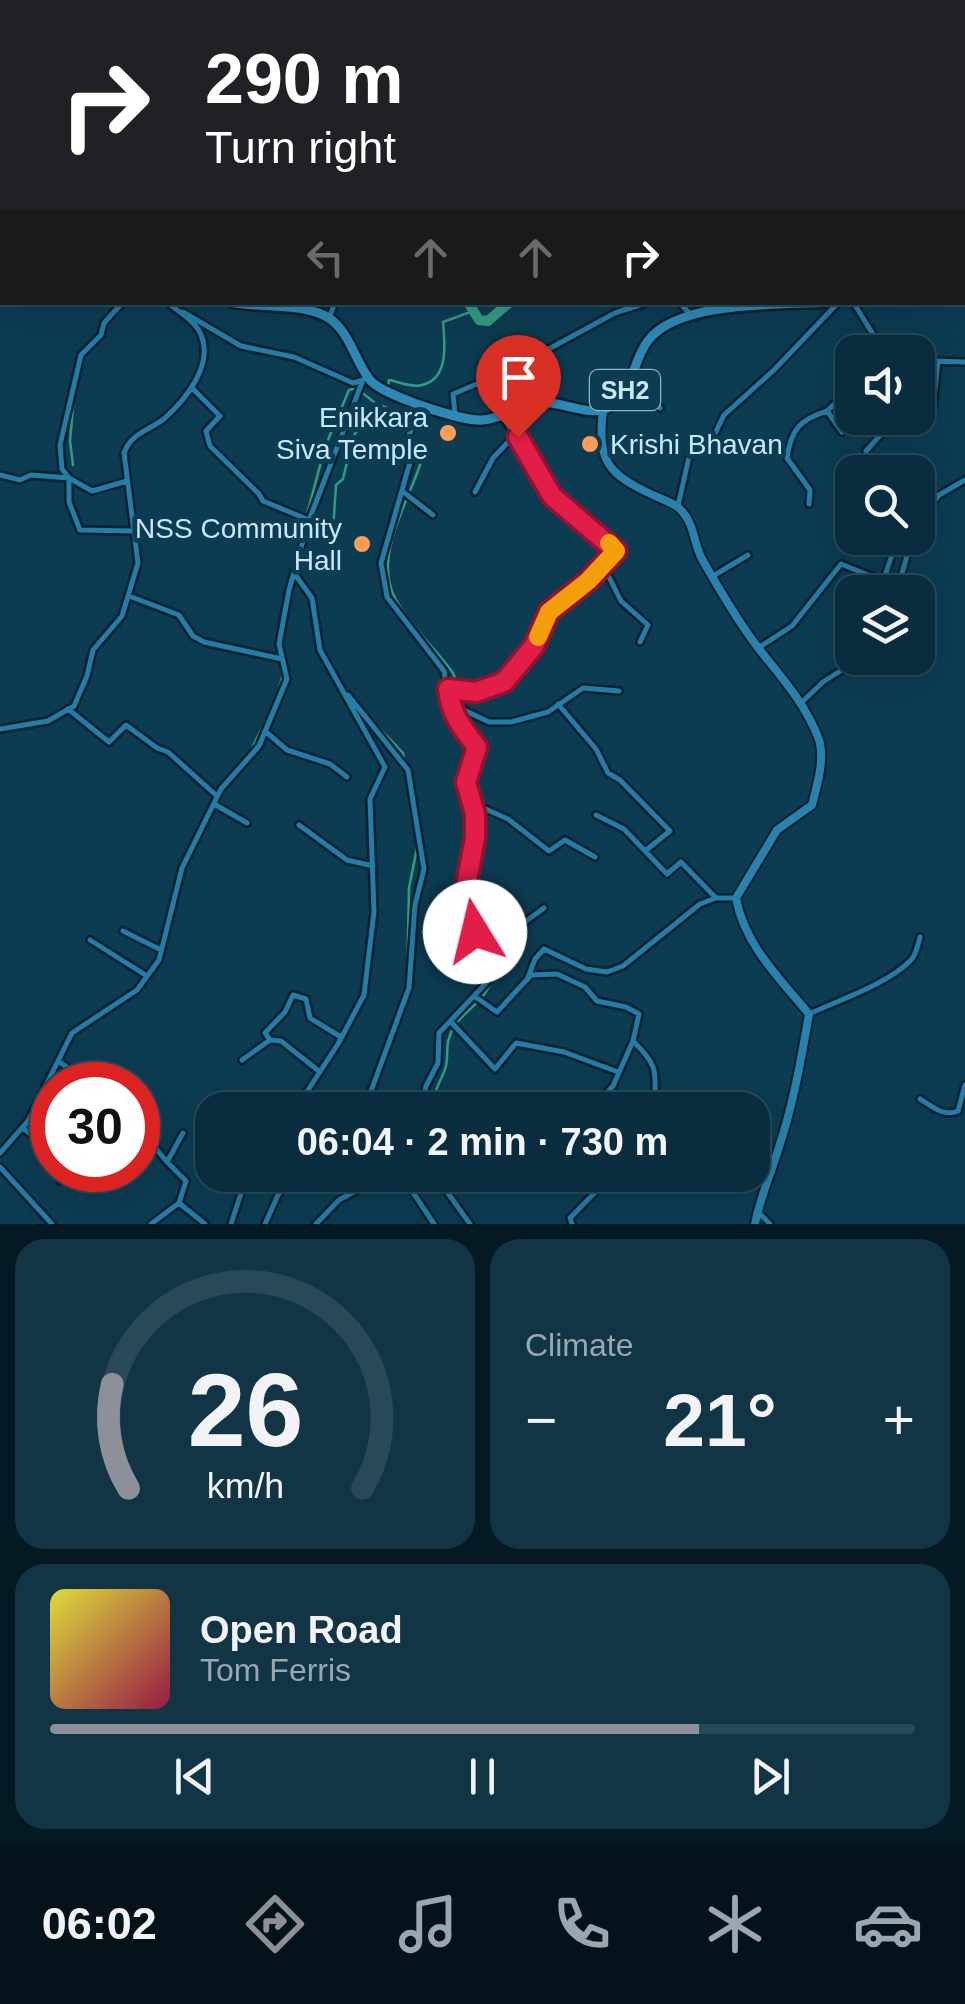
<!DOCTYPE html>
<html lang="en">
<head>
<meta charset="utf-8">
<style>
  :root { --surface:#092d3e; --page:#123545; --text:#f1f3f6; --muted:#99a8b0; --line:#294958; --accent:#8c9099 }
  body { margin:0; font-family:Helvetica,sans-serif; background:var(--page); color:var(--text); height:100vh; display:flex; flex-direction:column; font-size:38px; white-space:nowrap }
  * { box-sizing:border-box; margin:0 }
  p { font-size:32px; color:var(--muted) }
  .icon { flex:none; width:55px; height:55px; fill:none; stroke:currentColor; stroke-width:2; stroke-linecap:round; stroke-linejoin:round }
  .map { position:relative; height:1224px; overflow:hidden }
  .details { display:flex; flex-direction:column; gap:15px; padding:15px; background:#051922; flex:1 }
  .details>* { flex:none }
  .banner { position:absolute; left:0px; top:0px; width:965px; height:305px; box-shadow:0 10px 40px #0002,0 0 0 2px var(--line); background:#202124; color:#fff; overflow:hidden }
  .controls { position:absolute; left:835px; top:335px; display:grid; gap:20px }
  .controls a { display:grid; place-items:center; width:100px; height:100px; border-radius:20px; background:var(--surface); box-shadow:0 10px 40px #0002,0 0 0 2px var(--line); font-size:50px }
  .speed { position:absolute; left:30px; top:1062px; display:flex; gap:20px; font-size:50px; font-weight:700; text-align:center }
  .speed>* { display:grid; place-content:center; width:130px; height:130px; border-radius:50%; background:var(--surface); box-shadow:0 10px 40px #0002,0 0 0 2px var(--line); line-height:1 }
  .speed .limit { border:15px solid #d22; background:#fff; color:#111 }
  .pin { position:absolute; display:grid; place-items:center; width:85px; height:85px; color:#fff; margin:-102px -42px; border-radius:50% 50% 50% 0; rotate:-45deg; box-shadow:0 0 10px #0007 }
  .pin .icon { rotate:45deg }
  .me { position:absolute; width:110px; margin:-55px; rotate:351deg; stroke-linejoin:round; filter:drop-shadow(0 0 8px #0008) }
  .turn { display:flex; align-items:center; gap:35px; height:210px; padding:0 40px; font-size:45px }
  .turn .icon { width:130px; height:130px; stroke-width:2.5 }
  .turn b { display:block; font-size:70px; line-height:85px }
  .lanes { display:flex; align-items:center; height:95px; padding:0 40px; background:#0003; justify-content:center; gap:50px; direction:ltr }
  .lanes .off { opacity:.35 }
  .big { font-size:75px; font-weight:800; line-height:1.1 }
  .details .card { flex:1; display:flex; flex-direction:column; justify-content:center; gap:15px; min-width:0; padding:0 35px; border-radius:30px; background:var(--page) }
  .details .dial { align-items:center; gap:0 }
  .dial svg { height:260px; overflow:visible; fill:none; stroke:var(--line); stroke-width:7; stroke-linecap:round; text-anchor:middle }
  .dial text { fill:var(--text); stroke:none }
  .song { display:flex; align-items:center; gap:30px }
  .cover { width:120px; height:120px; border-radius:15px; background:linear-gradient(135deg,hsl(60 70% 55%),hsl(340 70% 35%)) }
  .played { height:10px; border-radius:5px; background:linear-gradient(90deg,var(--accent) 75%,var(--line) 75%) }
  .keys { display:flex; justify-content:space-around; direction:ltr }
  .heat { display:flex; justify-content:space-between; align-items:center; font-size:55px; direction:ltr }
  .details .tiles { flex:1; display:grid; gap:15px; grid-template-columns:1fr 1fr }
  .card:last-child { grid-column:span 2 }
  .trip { position:absolute; left:195px; top:1092px; width:575px; height:100px; border-radius:30px; background:var(--surface); box-shadow:0 10px 40px #0002,0 0 0 2px var(--line); font-weight:800; line-height:100px; text-align:center }
  .menu { display:flex; height:160px; justify-content:space-around; align-items:center; background:#041219; color:var(--muted) }
  .menu .icon { width:70px; height:70px }
  .menu .current { color:var(--accent) }
  .menu b { font-size:45px; color:var(--text) }
  .map>svg:first-child { display:block }
  .lines { fill:none; stroke-linecap:round; stroke-linejoin:round }
  .stream { stroke:#329b83; stroke-width:2.5 }
  .river { stroke:#329b83; stroke-width:10 }
  .street-casing { stroke:#06212f; stroke-width:10 }
  .secondary-casing { stroke:#06212f; stroke-width:12 }
  .primary-casing { stroke:#06212f; stroke-width:14 }
  .street { stroke:#237da7; stroke-width:5 }
  .secondary { stroke:#2882ad; stroke-width:8 }
  .primary { stroke:#2e88b4; stroke-width:9 }
  .route-casing { stroke:#92132f; stroke-width:25 }
  .route { stroke:#e11d48; stroke-width:18 }
  .slow { stroke:#f59e0b; stroke-width:18 }
  .poi-dot { fill:#fd9c56; stroke:#0c3c52; stroke-width:4 }
  .labels { text-anchor:middle; dominant-baseline:central; stroke-width:10; stroke-linejoin:round; paint-order:stroke }
  .shield { fill:#0c3c52; stroke:#90b4c8; stroke-width:2.5 }
  .shield-label { font-size:25px; font-weight:bold; fill:#c8e7fa }
  .poi-label { font-size:28px; fill:#c8e7fa; stroke:#0c3c52; text-anchor:end }
</style>
</head>
<body>
<div class="map">
<svg width="965" height="1224" viewBox="0 0 965 1224">
  <rect width="100%" height="100%" fill="#0c3c52"/>
  <g class="lines">
    <path class="stream" d="M593,2V0
      M388,386L389,380C399,382 412,388 422,385C449,379 445,344 443,322L473,311
      M413,449L421,462C408,503 373,556 395,598C409,625 435,648 453,673L457,683L455,702
      M73,465L70,441L74,397
      M298,548L325,447L349,390L356,388L374,402
      M297,568L331,561L336,485L343,479L353,437L375,403L413,419
      M277,643L281,621
      M277,696L283,674L280,661
      M366,714L403,753L404,762
      M251,750L270,713
      M159,946L176,882
      M407,985L409,888L418,843
      M85,1022L124,996
      M387,1056L401,1017
      M53,1065L68,1036
      M371,1110L372,1097
      M429,1110C433,1096 438,1085 444,1072C451,1057 442,1045 455,1025C466,1010 485,1000 491,981L471,881L480,821L473,784L482,749L457,710
      M287,1188L302,1175
      M353,1195L381,1180"/>
    <path class="river" d="M718,2L720,0
      M0,122L2,123
      M468,302L479,320L488,321L510,302"/>
    <g class="street-casing">
      <path id="street" d="M131,0V2
        M331,0L332,2
        M500,2L509,0
        M856,2V0
        M950,2L951,0
        M0,249L2,247
        M962,274H965
        M123,302L104,323L101,335L81,355L60,445L62,469L69,478L92,491L127,481
        M679,302L691,315
        M853,302L884,352
        M183,312L241,346L294,357L353,383L363,380
        M329,319L335,302
        M918,367L932,361L965,362
        M634,374L660,408
        M193,389L220,416L206,431L210,446L259,494L263,501L309,520
        M421,407L409,435L411,459L381,563L387,597L444,671L450,708L477,747L466,782L475,814V838L467,880V904L487,982L439,1033L438,1063L426,1086L421,1110
        M918,413L933,407L938,361
        M455,414L453,394L510,370L615,313L649,302
        M842,432L827,411L852,387
        M866,451L892,422L902,418
        M0,475L20,480L31,475L69,478V502L80,530L134,531
        M402,491L433,515
        M475,492L493,458L510,440L511,430L502,415
        M809,504L810,490L787,458C791,430 799,420 827,411
        M678,506L689,457L709,446L724,415L774,370L836,305
        M918,523L939,495L965,480
        M603,565L621,601L648,625L640,642
        M294,573L312,598L320,650L385,767L370,799L374,912L364,995L338,1044L295,1110
        M713,576L748,555
        M901,577L912,538
        M129,596L179,615L193,636L204,642L282,659
        M758,648L792,626L841,564L883,581L898,538
        M448,689L476,692L504,681L534,646L549,612L588,581L616,551L552,496L511,430
        M348,695L408,770L424,869L415,905L409,988L364,1110
        M449,703L489,722H511L548,712L583,688L619,691
        M558,704L596,749L608,773L620,780L670,831L645,851
        M800,704L823,682L851,664
        M68,709L109,742L126,725L157,748L168,752L217,796
        M0,729L48,721L74,706L87,676L93,650L122,616L138,563L124,453C132,432 149,431 165,418C185,400 214,365 201,335C196,321 178,312 167,302
        M265,731L287,750L330,764L347,777
        M472,803L508,819L549,851L565,840L595,857
        M214,804L247,823
        M596,815L624,829L667,874L681,862L716,898
        M299,825L347,860L373,866
        M123,931L161,950
        M90,940L147,976
        M480,955L544,908
        M527,980L535,959L544,949L586,969L607,972L623,966L700,904L716,898H736
        M474,996L497,1012L531,975L557,974L585,987L597,1001L626,1007L639,1014L633,1041
        M809,1014C839,1000 888,984 911,960C916,955 918,945 920,937
        M450,1021L495,1069L516,1043L564,1052L618,1072
        M270,1040L265,1033L285,1012L293,995L306,999L310,1018L341,1037
        M242,1060L270,1040L281,1041L320,1072
        M58,1061L93,1085
        M920,1099C933,1107 943,1117 958,1111L965,1085
        M591,1110L613,1086L633,1041C662,1069 654,1074 655,1110
        M138,1127L167,1162L183,1133
        M22,1128L52,1149
        M0,1153L28,1121L72,1033L137,990L159,960L182,868L221,789L259,746L287,679L279,644L289,590L308,523L363,380L367,377
        M0,1167L52,1224
        M435,1175L470,1224
        M384,1176L392,1184L412,1191L434,1224
        M669,1180V1175
        M60,1181L65,1170
        M179,1203L205,1224
        M757,1211L770,1224
        M151,1224L179,1203L186,1181L167,1162
        M231,1224L247,1175
        M265,1224L278,1195L294,1175
        M316,1224L339,1200L385,1175
        M572,1224L570,1218L612,1175"/>
    </g>
    <g class="secondary-casing">
      <path id="secondary" d="M603,410C597,463 608,474 655,496C664,500 675,503 681,510C695,525 693,542 702,559C719,589 738,622 759,649C782,678 804,702 818,737C826,757 817,785 812,805L777,830L736,898C744,944 780,979 809,1014C801,1060 793,1106 778,1150C770,1176 760,1198 755,1224"/>
    </g>
    <g class="primary-casing">
      <path id="primary" d="M0,156L2,158
        M962,216L965,217
        M231,302C259,308 294,303 321,314C349,325 353,359 370,380C382,395 463,422 483,420C506,418 527,401 549,403C567,404 593,417 609,407C633,393 632,363 647,342C677,299 787,305 835,302"/>
    </g>
    <use href="#street" class="street"/>
    <use href="#secondary" class="secondary"/>
    <use href="#primary" class="primary"/>
  </g>
  <g class="lines">
    <g class="route-casing">
      <path id="route" d="M475,932L468,904L467,880L475,838V814L466,782L477,747C461,727 451,714 448,689L476,692L504,682L534,646L549,612L588,581L616,551L552,496L518,437"/>
    </g>
    <use href="#route" class="route"/>
    <path class="slow" d="M538,637L549,612L588,581L616,551L609,543"/>
  </g>
  <g class="poi-dot">
    <circle cx="448" cy="433" r="10"/>
    <circle cx="590" cy="444" r="10"/>
    <circle cx="362" cy="544" r="10"/>
  </g>
  <g class="labels">
    <rect class="shield" x="590" y="370" width="70" height="40" rx="8"/>
    <g class="shield-label">
      <text x="625" y="390">SH2</text>
    </g>
    <g class="poi-label">
      <text x="428" y="417">Enikkara<tspan x="428" dy="32">Siva Temple</tspan></text>
      <text x="610" y="444" text-anchor="start">Krishi Bhavan</text>
      <text x="342" y="528">NSS Community<tspan x="342" dy="32">Hall</tspan></text>
    </g>
  </g>
</svg>
<div class="controls">
<a><svg class="icon" aria-label="sound" viewBox="0 0 24 24"><path d="M4 9h4l5-4v14l-5-4H4zM17 9q2 3 0 6"/></svg></a>
<a><svg class="icon" aria-label="search" viewBox="0 0 24 24"><circle cx="10" cy="10" r="6"/><path d="M15 15l6 6"/></svg></a>
<a><svg class="icon" aria-label="layers" viewBox="0 0 24 24"><path d="M12 4l9 5-9 5-9-5zM3 14l9 5 9-5"/></svg></a>
</div>
<div class="speed"><div class="limit">30</div></div>
<div class="pin" style="left:518px;top:437px;background:#d93025"><svg class="icon" aria-label="arrive" viewBox="0 0 24 24"><path d="M6 21V4h12l-3 4 3 4H6"/></svg></div>
<svg class="me" style="left:475px;top:932px" viewBox="-20 -20 40 40"><circle r="19" fill="#fff"/><path d="M0-13L10 11 0 6-10 11z" fill="#e11d48"/></svg>
<div class="trip">06:04 · 2 min · 730 m</div>
<div class="banner">
<div class="turn"><svg class="icon" aria-label="right" viewBox="0 0 24 24"><path d="M7 20v-9h11M14 6l5 5-5 5"/></svg><div><b>290 m</b>Turn right</div></div>
<div class="lanes"><svg class="icon off" aria-label="left" viewBox="0 0 24 24"><path d="M17 20v-9H6M10 6l-5 5 5 5"/></svg><svg class="icon off" aria-label="ahead" viewBox="0 0 24 24"><path d="M12 20V5M6 11l6-6 6 6"/></svg><svg class="icon off" aria-label="ahead" viewBox="0 0 24 24"><path d="M12 20V5M6 11l6-6 6 6"/></svg><svg class="icon" aria-label="right" viewBox="0 0 24 24"><path d="M7 20v-9h11M14 6l5 5-5 5"/></svg></div>
</div>
</div>
<section class="details">
<div class="tiles">
<div class="card dial"><svg viewBox="0 0 100 80">
<path d="M14 69A42 42 0 1 1 86 69"/>
<path d="M14 69A42 42 0 0 1 9 37" stroke="#8c9099"/>
<text x="50" y="56" font-size="32" font-weight="700">26</text>
<text x="50" y="72" font-size="11">km/h</text>
</svg></div>
<div class="card"><p>Climate</p>
<div class="heat"><a>−</a><b class="big">21°</b><a>+</a></div>
</div>
<div class="card">
<div class="song"><i class="cover"></i><div><b>Open Road</b><p>Tom Ferris</p></div></div>
<div class="played"></div>
<div class="keys"><svg class="icon" aria-label="previous" viewBox="0 0 24 24"><path d="M18 5L8 12l10 7zM5 5v14"/></svg><svg class="icon" aria-label="pause" viewBox="0 0 24 24"><path d="M8 5v14M16 5v14"/></svg><svg class="icon" aria-label="next" viewBox="0 0 24 24"><path d="M6 5l10 7-10 7zM19 5v14"/></svg></div>
</div>
</div>
</section>
<nav class="menu">
<b>06:02</b>
<svg class="icon current" aria-label="directions" viewBox="0 0 24 24"><path d="M12 3l9 9-9 9-9-9zM9 14v-3h6M13 9l2 2-2 2"/></svg>
<svg class="icon" aria-label="music" viewBox="0 0 24 24"><path d="M9 18V5l10-2v13"/><circle cx="6" cy="18" r="3"/><circle cx="16" cy="16" r="3"/></svg>
<svg class="icon" aria-label="phone" viewBox="0 0 24 24"><path d="M5 4h4l2 5-3 2q2 4 5 5l2-3 5 2v4C11 20 4 13 5 4z"/></svg>
<svg class="icon" aria-label="climate" viewBox="0 0 24 24"><path d="M12 3v18M4 7l16 10M4 17L20 7"/></svg>
<svg class="icon" aria-label="car" viewBox="0 0 24 24"><path d="M5 17H2v-5l4-1 3-4h7l3 4 3 1v5h-3M9 17h6M6 11h13"/><circle cx="7" cy="17" r="2"/><circle cx="17" cy="17" r="2"/></svg>
</nav>
</body>
</html>
